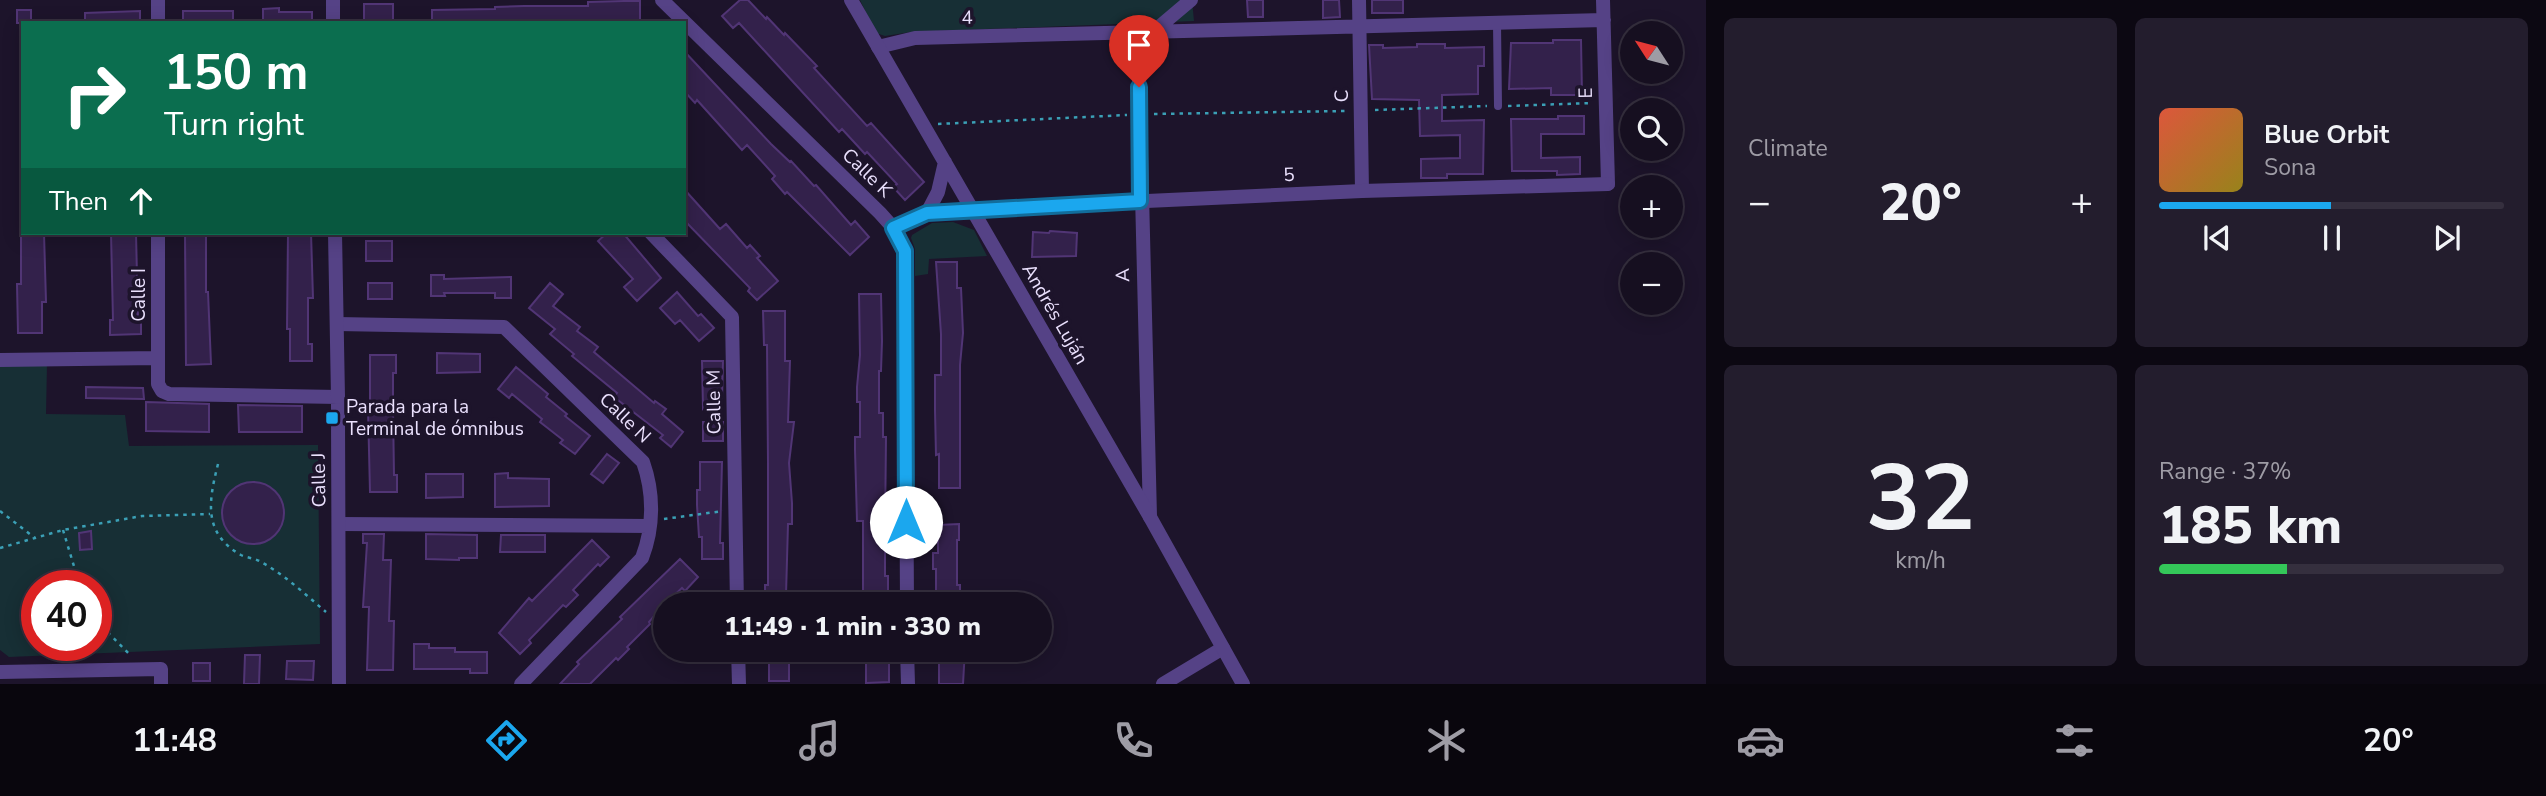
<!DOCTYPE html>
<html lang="en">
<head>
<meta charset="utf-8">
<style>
  :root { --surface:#160f20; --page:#231d2d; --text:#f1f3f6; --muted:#9e9ca5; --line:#352f3e; --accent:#1ba7ee }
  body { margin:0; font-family:"Nunito Sans",sans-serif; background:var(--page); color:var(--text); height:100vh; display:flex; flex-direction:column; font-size:26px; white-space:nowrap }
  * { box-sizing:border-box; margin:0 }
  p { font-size:23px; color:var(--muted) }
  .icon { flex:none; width:38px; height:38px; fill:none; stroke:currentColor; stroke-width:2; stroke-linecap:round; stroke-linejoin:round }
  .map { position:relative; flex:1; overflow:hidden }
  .side { display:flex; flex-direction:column; gap:18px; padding:18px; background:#0c0812; width:840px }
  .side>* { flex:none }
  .hud { position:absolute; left:21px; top:21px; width:665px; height:214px; border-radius:0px; box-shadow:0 4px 18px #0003,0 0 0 2px var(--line); background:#0b6e4f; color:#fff; overflow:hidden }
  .needle { width:46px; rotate:306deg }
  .fabs { position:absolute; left:1620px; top:21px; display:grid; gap:14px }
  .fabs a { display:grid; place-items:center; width:63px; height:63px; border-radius:50%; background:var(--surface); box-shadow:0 4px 18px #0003,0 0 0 2px var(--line); font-size:35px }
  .speed { position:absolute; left:21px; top:570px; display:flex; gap:14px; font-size:35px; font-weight:700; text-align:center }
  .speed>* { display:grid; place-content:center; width:91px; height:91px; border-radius:50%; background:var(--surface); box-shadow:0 4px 18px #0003,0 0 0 2px var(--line); line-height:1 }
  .speed .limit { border:10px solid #d22; background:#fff; color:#111 }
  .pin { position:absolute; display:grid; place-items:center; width:60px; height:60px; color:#fff; margin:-72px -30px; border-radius:50% 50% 50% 0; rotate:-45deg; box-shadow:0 0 7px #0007 }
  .pin .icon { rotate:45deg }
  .me { position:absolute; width:77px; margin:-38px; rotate:0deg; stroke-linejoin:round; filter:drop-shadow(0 0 5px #0008) }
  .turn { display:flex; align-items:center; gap:24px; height:147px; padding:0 28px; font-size:32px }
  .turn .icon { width:91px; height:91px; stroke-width:2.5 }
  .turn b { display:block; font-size:49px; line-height:60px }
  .then { display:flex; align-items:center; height:66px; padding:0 28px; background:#0003; gap:14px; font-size:26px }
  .big { font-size:52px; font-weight:800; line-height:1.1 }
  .side .widget { flex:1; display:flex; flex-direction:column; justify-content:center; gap:10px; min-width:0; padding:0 24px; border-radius:10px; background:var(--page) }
  .side .dial { align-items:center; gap:0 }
  .dial b { font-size:91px; line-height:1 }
  .song { display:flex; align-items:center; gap:21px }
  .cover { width:84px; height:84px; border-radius:10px; background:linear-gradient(135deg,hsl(10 70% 55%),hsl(50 70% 35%)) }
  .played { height:7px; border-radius:4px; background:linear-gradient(90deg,var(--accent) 50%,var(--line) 50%) }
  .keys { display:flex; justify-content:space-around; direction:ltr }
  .heat { display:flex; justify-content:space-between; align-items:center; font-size:38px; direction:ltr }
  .charge { height:10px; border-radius:5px; background:linear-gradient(90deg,#34c759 37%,var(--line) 0) }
  .side .tiles { flex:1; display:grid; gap:18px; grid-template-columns:repeat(2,1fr) }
  .trip { position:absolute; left:653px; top:592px; width:399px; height:70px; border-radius:35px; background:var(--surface); box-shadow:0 4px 18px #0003,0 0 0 2px var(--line); font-weight:800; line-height:70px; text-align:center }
  .tab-bar { display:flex; height:112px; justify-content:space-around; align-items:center; background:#09060d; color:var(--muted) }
  .tab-bar .icon { width:49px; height:49px }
  .tab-bar .on { color:var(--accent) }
  .tab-bar b { font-size:32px; color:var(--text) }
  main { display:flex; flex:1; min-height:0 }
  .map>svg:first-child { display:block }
  .green { fill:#172f35; fill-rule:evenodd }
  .building { fill:#33214b; stroke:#513575; stroke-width:2 }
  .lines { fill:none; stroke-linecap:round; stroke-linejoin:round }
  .path { stroke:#3ba0b6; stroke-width:2.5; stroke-dasharray:3.5 5; stroke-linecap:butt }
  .service { stroke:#554286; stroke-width:8 }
  .minor { stroke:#554286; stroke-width:14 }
  .tertiary { stroke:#554286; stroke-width:14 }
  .route-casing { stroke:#126d9b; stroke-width:18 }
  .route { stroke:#1ba7ee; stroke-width:12 }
  .poi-dot { fill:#1ba7ee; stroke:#1d142b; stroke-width:2.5 }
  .labels { text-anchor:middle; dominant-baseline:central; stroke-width:7; stroke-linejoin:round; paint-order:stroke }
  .street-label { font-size:19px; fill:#eae0fd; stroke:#1d142b }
  .poi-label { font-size:19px; fill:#eae0fd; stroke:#1d142b; text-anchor:start }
</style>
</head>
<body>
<main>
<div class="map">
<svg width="1706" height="684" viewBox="0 0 1706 684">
  <rect width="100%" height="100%" fill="#1d142b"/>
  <path class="green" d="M860,0H1192L1194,21L911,32L885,36L876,33Z
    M953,222L974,230L987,256L929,259L928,274L915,276V249L911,238L912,235L932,223Z
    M47,364L46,414L125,415L129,446L318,445L320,644L9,657L0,650V365ZM37,586H96V646H37Z"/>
  <path class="building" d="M740,0H748L766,19L767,17L784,35L785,33L817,66L814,68L867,126L871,123L924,182L905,200L893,187L897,184L867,152L865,154L842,129L839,132L739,23L733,28L722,16Z
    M1247,0H1263V17H1248Z
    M1323,0H1339L1340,17L1323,18Z
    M1372,0H1403V13H1372Z
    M624,1H640V22L432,23V10L495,9V7L524,6H588V2Z
    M364,4H393V23H364Z
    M279,8V12H312V23H263V9Z
    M17,10H31V23H17Z
    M140,11V23H85V13Z
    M183,11H233V23H183Z
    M1553,40H1581L1582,95H1551V88L1509,89L1511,43H1553Z
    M1417,44H1445V48L1484,47V66H1478V94L1442,95V121L1484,120L1483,174H1447V178H1421V159L1460,158V135L1420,136L1419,100L1372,99L1369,45H1383V48L1417,47Z
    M684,51L771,144L790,162L791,161L814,186L816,185L851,225L855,221L869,237L850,255L787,192L785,194L772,179L775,176L747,145L742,150L697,100L695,103L684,91Z
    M1558,116H1584V134H1541V158L1580,157V174L1557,175V171H1512L1511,119H1558Z
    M684,189L720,229L726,224L747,248L750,245L760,256L757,258L778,281L757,300L748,291L750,288L684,220Z
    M1050,231L1077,233L1076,256L1032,257L1033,232L1049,233Z
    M21,233H44L46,302H42V333H18L17,284H21Z
    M111,233H136L138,320H141V334L110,335V320H113Z
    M185,233H206V292H208L211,364L186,365Z
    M288,233H311L313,298H308V344H312V361H290V329H287Z
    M607,233H623L661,278L637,301L624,287L633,279L598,241Z
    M366,241H392V261H366Z
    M936,262H957V288H961L963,333L960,365V488H939V454L936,455L935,410V375H941V334Z
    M431,275H444V279L511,277V298H495V293H444L445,296H431Z
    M368,283H392V299H368Z
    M550,283L563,294L553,306L580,327L577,331L598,347L594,352L654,403L655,401L666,409L662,414L683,432L671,447L660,438L663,435L614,397L617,393L572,356L574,354L550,334L555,329L529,308Z
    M677,292L698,316L701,314L714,328L699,341L680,320L675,324L660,308Z
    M859,294H881L882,341L881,371H879V413H883V437H886L885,530H888V545H885V576H888V594H863V521H857L855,450V437H860V402H857V387L860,355Z
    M763,311H785V361H790L788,422H794L789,463L792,503V524H788L786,595H765V585H768V463L767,345H764Z
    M437,353L480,354V372L437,373Z
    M370,355H396V373H393V409L394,475H397V492H370L368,409H370Z
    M702,361H723L722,400H709L703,408Z
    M516,367L548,394L546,397L567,414L565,416L590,436L575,454L560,443L563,440L540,422L542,419L512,394L509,398L498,389Z
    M86,387L143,388L144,399L86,398Z
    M146,402L209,404V432L146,431Z
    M238,405L302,406V432H239Z
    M703,422H723V441H703Z
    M607,454L619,463L603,483L591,474Z
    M700,462H722L720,543H723V559H702V537H699L697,505V490H700Z
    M508,473V478L549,479V506L495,507V474Z
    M426,474H463V497L426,498Z
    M222 513a31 31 0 1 1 62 0a31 31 0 1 1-62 0Z
    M959,524V540H957V585H960V601H936V569H933V553H938V525Z
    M91,531L92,549L80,550L79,533Z
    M363,534H384L383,560H391L389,621H394L393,670H367L369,607H363L367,543H363Z
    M426,534L477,535V558H459V560L426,559Z
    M501,535H545V552H500Z
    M592,540L609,557L600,566L598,564L573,590L578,595L566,607L563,605L529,640L531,643L520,654L499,633L529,598L532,601Z
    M680,559L698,577L685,591L682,588L665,604L649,622L650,624L627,647L629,649L618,660L616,658L590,684H560L579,664L577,662L622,619L620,617Z
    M414,644H429V648H455V652H487V673H470V669H414Z
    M704,649H727V660H704Z
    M769,649H789V681H769Z
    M866,649H889V682L866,683Z
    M939,649H965L963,684H939Z
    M245,655H260L259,684H244Z
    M287,661H314L313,680L286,679Z
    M193,663H210V681H193Z"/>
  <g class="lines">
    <path class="path" d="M1508,106L1592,103
      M1375,110L1487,106
      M1154,114L1347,111
      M938,124L1127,115
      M218,464C209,500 202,533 241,555C247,558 255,558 261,562C285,575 306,595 326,612
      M0,511L35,538
      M664,519L723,511
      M63,530L80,586
      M0,548L63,530L142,516L210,514
      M96,620L131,656"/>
    <path class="service" d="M1497,23L1498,106"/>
    <path class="minor" d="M1359,0L1362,191
      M1603,0L1608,184
      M158,23V0
      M1153,32L1191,0
      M1138,33L1150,517
      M878,47L915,38L1604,20
      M158,233V384L162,391L169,394L338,397V418
      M651,233L732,317L737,604
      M337,324L504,327L643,462C654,493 654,527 642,558L521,684
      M0,360L158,358
      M339,524L650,526
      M738,649L739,684
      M0,672L161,669V684
      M1163,684L1223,648"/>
    <path class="tertiary" d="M333,0V23
      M662,0L880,213L898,233L905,251L907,604
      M851,0L1150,517L1243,684
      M927,213L938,192L945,162
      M893,228L927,213L972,209L1362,191L1608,184
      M335,233L338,397
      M338,418L339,684
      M907,649L908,684"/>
  </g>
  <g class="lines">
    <g class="route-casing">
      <path id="route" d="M906,522L905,251L893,228L927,213L1140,201L1139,87"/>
    </g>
    <use href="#route" class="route"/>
  </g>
  <rect class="poi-dot" x="325" y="411" width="14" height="14" rx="3.5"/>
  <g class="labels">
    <g class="street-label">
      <text transform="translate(967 18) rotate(-1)">4</text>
      <text transform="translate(1586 93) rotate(-91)">E</text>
      <text transform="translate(1342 96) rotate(-91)">C</text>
      <text transform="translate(867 173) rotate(44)">Calle K</text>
      <text transform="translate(1289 175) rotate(-2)">5</text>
      <text transform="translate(1123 275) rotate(-92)">A</text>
      <text transform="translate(139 295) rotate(-90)">Calle I</text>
      <text transform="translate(1055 314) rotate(60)">Andrés Luján</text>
      <text transform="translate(714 402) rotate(-91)">Calle M</text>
      <text transform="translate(625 418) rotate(44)">Calle N</text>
      <text transform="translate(319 480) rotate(-91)">Calle J</text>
    </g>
    <g class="poi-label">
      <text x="346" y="407">Parada para la<tspan x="346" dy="22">Terminal de ómnibus</tspan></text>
    </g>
  </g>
</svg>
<div class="fabs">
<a><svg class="needle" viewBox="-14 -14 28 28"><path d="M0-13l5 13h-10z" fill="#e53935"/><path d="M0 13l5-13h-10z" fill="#9e9ca5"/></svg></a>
<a><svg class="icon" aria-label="search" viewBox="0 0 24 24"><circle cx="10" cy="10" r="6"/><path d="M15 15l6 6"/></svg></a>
<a>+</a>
<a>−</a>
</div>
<div class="speed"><div class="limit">40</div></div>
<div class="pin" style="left:1139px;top:87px;background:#d93025"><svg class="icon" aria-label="arrive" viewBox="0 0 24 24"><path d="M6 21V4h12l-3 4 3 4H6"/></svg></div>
<svg class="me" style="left:906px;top:522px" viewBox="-20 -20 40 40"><circle r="19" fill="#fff"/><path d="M0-13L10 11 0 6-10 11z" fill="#1ba7ee"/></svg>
<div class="trip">11:49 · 1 min · 330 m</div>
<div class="hud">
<div class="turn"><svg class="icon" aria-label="right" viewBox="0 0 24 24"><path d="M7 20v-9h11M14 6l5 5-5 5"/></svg><div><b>150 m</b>Turn right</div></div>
<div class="then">Then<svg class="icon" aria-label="ahead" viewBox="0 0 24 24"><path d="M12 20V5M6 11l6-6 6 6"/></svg></div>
</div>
</div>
<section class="side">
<div class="tiles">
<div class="widget"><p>Climate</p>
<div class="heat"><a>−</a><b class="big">20°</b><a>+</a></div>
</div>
<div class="widget">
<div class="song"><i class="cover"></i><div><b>Blue Orbit</b><p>Sona</p></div></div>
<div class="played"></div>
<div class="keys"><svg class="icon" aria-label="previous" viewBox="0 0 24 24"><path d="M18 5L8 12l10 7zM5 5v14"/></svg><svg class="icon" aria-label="pause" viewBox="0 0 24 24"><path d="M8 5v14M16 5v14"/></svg><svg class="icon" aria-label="next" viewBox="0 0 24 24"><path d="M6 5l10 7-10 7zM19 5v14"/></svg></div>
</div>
<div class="widget dial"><b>32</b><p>km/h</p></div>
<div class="widget"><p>Range · 37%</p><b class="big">185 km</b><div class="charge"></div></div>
</div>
</section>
</main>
<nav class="tab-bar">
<b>11:48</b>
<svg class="icon on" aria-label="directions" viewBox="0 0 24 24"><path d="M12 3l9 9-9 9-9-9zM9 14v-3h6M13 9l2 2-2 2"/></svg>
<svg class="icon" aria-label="music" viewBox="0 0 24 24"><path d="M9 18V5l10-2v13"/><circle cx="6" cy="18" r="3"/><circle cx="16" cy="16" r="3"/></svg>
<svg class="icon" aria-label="phone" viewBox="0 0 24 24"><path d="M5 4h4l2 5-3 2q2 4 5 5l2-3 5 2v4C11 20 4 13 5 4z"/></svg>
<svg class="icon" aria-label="climate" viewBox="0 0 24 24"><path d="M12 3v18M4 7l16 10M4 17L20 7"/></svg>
<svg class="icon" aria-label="car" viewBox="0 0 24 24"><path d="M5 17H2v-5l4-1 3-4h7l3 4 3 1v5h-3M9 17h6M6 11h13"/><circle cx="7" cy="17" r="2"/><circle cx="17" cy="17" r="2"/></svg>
<svg class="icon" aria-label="filters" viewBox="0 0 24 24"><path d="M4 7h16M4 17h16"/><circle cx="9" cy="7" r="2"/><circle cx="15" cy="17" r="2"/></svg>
<b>20°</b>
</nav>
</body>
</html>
